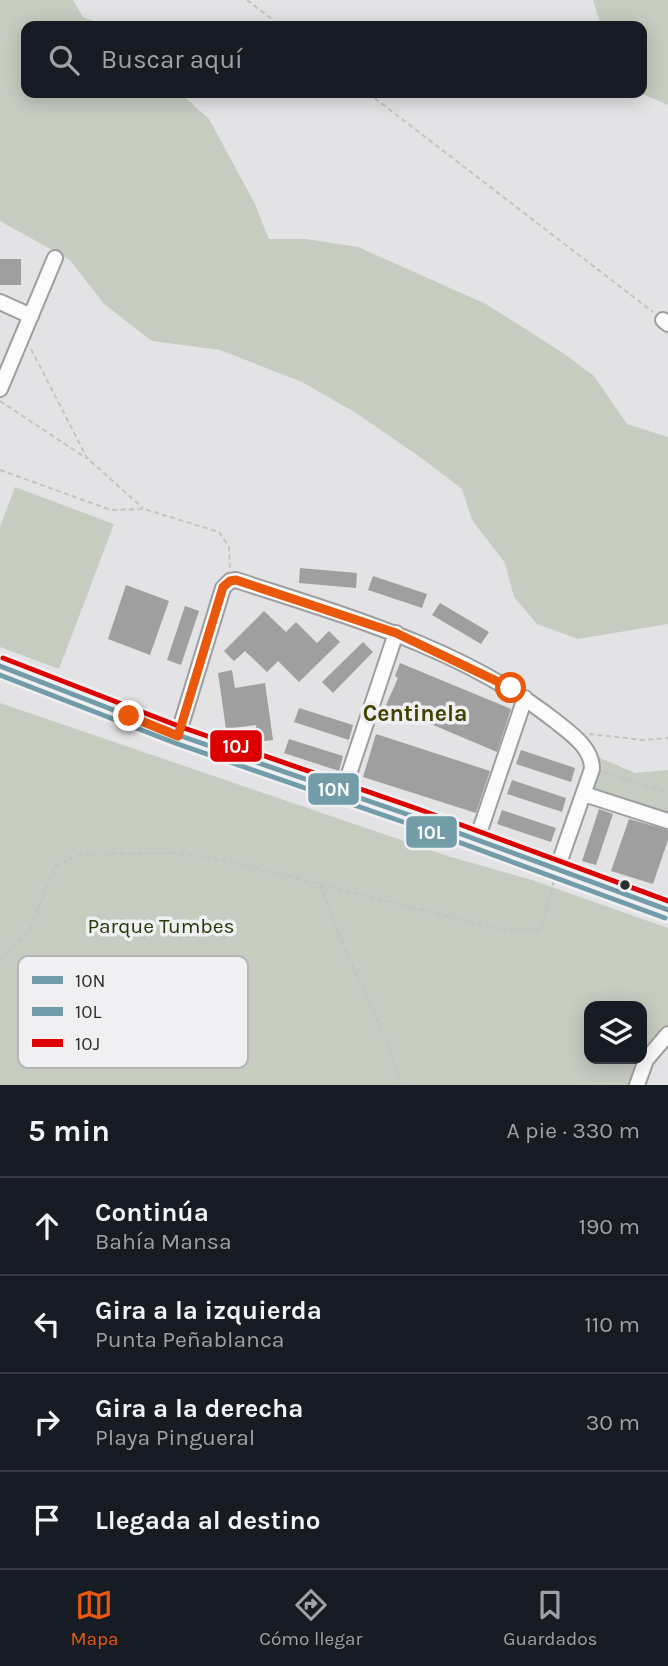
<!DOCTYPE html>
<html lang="es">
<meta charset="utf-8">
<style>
:root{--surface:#171b24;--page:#242831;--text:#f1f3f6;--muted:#9ea1a6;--line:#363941;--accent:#ea580c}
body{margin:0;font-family:Karla,sans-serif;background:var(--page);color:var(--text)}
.controls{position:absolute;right:21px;bottom:21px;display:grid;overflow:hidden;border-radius:14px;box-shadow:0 4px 18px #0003}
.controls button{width:63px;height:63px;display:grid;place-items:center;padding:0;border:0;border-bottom:2px solid var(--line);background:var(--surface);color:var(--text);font:35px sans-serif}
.stop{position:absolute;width:21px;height:21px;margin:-16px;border:5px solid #ea580c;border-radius:50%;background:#fff}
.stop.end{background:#ea580c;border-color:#fff;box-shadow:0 2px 7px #0008}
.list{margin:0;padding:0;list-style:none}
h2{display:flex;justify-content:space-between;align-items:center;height:91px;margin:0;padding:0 28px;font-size:30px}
h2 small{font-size:23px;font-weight:400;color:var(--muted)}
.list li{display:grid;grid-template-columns:46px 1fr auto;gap:21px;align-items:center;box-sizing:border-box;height:98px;padding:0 28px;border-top:2px solid var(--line)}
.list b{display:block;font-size:26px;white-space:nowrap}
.list p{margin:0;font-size:23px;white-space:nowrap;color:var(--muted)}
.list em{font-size:23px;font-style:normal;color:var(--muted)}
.icon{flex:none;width:38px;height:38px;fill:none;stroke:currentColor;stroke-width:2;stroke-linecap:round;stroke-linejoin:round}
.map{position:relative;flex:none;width:668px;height:1085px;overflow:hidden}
.search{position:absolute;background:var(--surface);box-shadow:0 4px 18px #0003;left:21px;right:21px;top:21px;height:77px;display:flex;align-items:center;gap:18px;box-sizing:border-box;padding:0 24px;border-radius:14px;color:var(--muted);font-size:26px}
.sheet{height:483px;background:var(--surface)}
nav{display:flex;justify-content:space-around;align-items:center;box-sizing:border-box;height:98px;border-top:2px solid var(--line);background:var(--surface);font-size:19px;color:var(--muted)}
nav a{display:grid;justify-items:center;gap:4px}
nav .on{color:var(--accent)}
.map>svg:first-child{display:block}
</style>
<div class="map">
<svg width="668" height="1085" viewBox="0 0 668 1085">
<rect width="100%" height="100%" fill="#e3e3e5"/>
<path fill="#c7ccc1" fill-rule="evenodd" d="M 0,0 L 73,0 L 83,17 L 106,26 L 26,26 L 26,93 L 180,93 L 209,119 L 254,202 L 269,239 L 306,239 L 358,247 L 486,304 L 563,353 L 594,376 L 627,424 L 668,437 L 668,624 L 578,639 L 537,624 L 514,597 L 505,563 L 472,520 L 462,489 L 420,457 L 356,413 L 302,382 L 220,350 L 152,341 L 104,304 L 70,260 L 0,221 Z
M 593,0 L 668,0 L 668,105 L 640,93 L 642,26 L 601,26 Z
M 15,487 L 114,524 L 59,669 L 0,647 L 0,527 Z
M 0,703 L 451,857 L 532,880 L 668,928 L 668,1041 L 635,1085 L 0,1085 ZM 589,1006 L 642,1006 L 642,1059 L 589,1059 Z
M 598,757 L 635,773 L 668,770 L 668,814 L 588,788 Z"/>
<path fill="#9f9fa0" d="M 0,259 L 21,259 L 21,285 L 0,285 Z
M 300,568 L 357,573 L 356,588 L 299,583 Z
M 373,576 L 427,594 L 422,608 L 368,590 Z
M 126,585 L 169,601 L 150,655 L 108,639 Z
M 440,603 L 489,632 L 481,644 L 432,615 Z
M 185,606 L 199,611 L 181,665 L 167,660 Z
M 264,611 L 286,632 L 296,622 L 317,643 L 329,631 L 340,642 L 299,682 L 278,661 L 267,672 L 245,651 L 234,661 L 224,651 Z
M 363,642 L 373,652 L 333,693 L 322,682 Z
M 400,663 L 511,709 L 497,752 L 386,705 L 398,678 L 395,676 Z
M 232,670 L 235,688 L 265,683 L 273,740 L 258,742 L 256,725 L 226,729 L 218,673 Z
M 299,708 L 353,725 L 349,740 L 294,722 Z
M 376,734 L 490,771 L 476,813 L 363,777 Z
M 289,739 L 343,756 L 339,771 L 284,753 Z
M 521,750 L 575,768 L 571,782 L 516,764 Z
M 512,780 L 566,798 L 562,812 L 507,794 Z
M 599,809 L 613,814 L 596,865 L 582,861 Z
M 502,810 L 556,828 L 551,842 L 497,824 Z
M 629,819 L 668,830 L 668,840 L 653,884 L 611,871 Z"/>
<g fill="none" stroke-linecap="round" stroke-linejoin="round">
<g stroke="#9e9ea0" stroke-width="18">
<path id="minor" d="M 0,302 L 31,316
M 663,320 L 668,324
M 0,389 L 55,258
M 0,666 L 178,735 L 415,817 L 668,910
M 178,735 L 223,588 L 230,581 L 236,580 C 346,616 462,648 554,720 C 570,733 592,747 592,769 L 557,869
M 343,792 L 396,633
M 584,794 L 668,821
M 477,839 L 525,698
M 637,1085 L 646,1060 L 668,1034"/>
</g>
<path stroke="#c3c3c4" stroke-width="2" stroke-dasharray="5 3.5" stroke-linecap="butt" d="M 247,0 L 281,26
M 368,93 L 653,312
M 31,349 L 87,458 L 143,508
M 0,401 L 86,458
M 0,470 L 111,510 L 144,509 L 219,532 L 229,547 L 230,570
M 589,734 L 643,740 L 668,738
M 603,772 L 668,793
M 320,885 L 343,945 L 382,1030 L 401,1085
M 0,960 L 30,929 L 55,866 L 81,854 L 175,853 L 219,859 L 503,930 L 541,930 L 554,880"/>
<use href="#minor" stroke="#fbfbfb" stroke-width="14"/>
<g stroke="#f0f0f3" stroke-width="10">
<path id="bus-1" d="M 0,666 L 178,735 L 415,817 L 668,910"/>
</g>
<g stroke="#f0f0f3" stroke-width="10">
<path id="bus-2" d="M 0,675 L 175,743 L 412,825 L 665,918"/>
</g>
<g stroke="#f0f0f3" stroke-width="10">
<path id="bus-3" d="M 3,658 L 181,727 L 418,809 L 668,901"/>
</g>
<use href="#bus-1" stroke="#719ca8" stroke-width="5"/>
<use href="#bus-2" stroke="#719ca8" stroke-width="5"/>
<use href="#bus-3" stroke="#d00" stroke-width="5"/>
</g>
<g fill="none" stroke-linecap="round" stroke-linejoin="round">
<path stroke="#ea580c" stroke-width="9" d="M 129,716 L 178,736 L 223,587 L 230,581 L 236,580 L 396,633 L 511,688"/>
</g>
<circle fill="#2d2d2e" stroke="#f0f0f3" stroke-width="2.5" cx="625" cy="885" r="6"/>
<g text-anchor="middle" stroke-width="7" stroke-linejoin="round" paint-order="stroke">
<g font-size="21" fill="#283908" stroke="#f0f0f3">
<text x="161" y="933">Parque Tumbes</text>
</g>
<g font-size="23" font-weight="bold" fill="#434100" stroke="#f0f0f3">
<text x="415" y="721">Centinela</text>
</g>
</g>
<rect x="18" y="956" width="230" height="112" rx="10" fill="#f0f0f3" stroke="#b6b6b8" stroke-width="2"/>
<rect x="32" y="976" width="31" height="8" fill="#719ca8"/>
<rect x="32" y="1007" width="31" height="9" fill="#719ca8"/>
<rect x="32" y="1039" width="31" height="8" fill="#d00"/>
<g font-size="19" fill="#2d2d2e">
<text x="75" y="987">10N</text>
<text x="75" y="1018">10L</text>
<text x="75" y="1050">10J</text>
</g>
<g stroke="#f0f0f3" stroke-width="2.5">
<rect x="209" y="729" width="54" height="34" rx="7" fill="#d00"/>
<rect x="307" y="772" width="53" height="34" rx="7" fill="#719ca8"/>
<rect x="405" y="815" width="53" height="34" rx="7" fill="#719ca8"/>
</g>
<g font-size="19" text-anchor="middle" font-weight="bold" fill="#fff">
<text x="236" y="753">10J</text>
<text x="334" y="796">10N</text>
<text x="431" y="839">10L</text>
</g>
</svg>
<div class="controls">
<button><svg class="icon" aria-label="layers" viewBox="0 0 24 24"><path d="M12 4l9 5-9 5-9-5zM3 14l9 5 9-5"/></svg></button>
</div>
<div class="stop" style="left:511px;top:688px"></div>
<div class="stop end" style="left:129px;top:716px"></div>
<div class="search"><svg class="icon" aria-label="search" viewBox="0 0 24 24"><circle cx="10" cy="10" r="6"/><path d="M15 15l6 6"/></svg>Buscar aquí</div>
</div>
<section class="sheet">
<h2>5 min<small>A pie · 330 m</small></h2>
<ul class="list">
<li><svg class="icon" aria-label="ahead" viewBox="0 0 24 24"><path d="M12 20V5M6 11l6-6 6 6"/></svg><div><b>Continúa</b><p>Bahía Mansa</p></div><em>190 m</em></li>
<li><svg class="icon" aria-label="left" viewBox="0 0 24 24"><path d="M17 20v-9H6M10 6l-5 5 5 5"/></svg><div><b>Gira a la izquierda</b><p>Punta Peñablanca</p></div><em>110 m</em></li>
<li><svg class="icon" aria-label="right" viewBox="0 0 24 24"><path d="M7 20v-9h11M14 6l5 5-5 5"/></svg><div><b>Gira a la derecha</b><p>Playa Pingueral</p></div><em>30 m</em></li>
<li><svg class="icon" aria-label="arrive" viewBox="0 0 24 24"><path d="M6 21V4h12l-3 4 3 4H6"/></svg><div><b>Llegada al destino</b></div></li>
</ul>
</section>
<nav>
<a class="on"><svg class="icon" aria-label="map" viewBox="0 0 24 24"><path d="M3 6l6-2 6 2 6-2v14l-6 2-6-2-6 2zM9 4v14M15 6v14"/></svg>Mapa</a>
<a><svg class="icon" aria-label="directions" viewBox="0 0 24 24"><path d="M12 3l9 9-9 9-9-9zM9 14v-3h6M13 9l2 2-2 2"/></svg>Cómo llegar</a>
<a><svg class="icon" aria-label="saved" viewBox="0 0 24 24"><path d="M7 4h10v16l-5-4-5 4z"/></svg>Guardados</a>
</nav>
